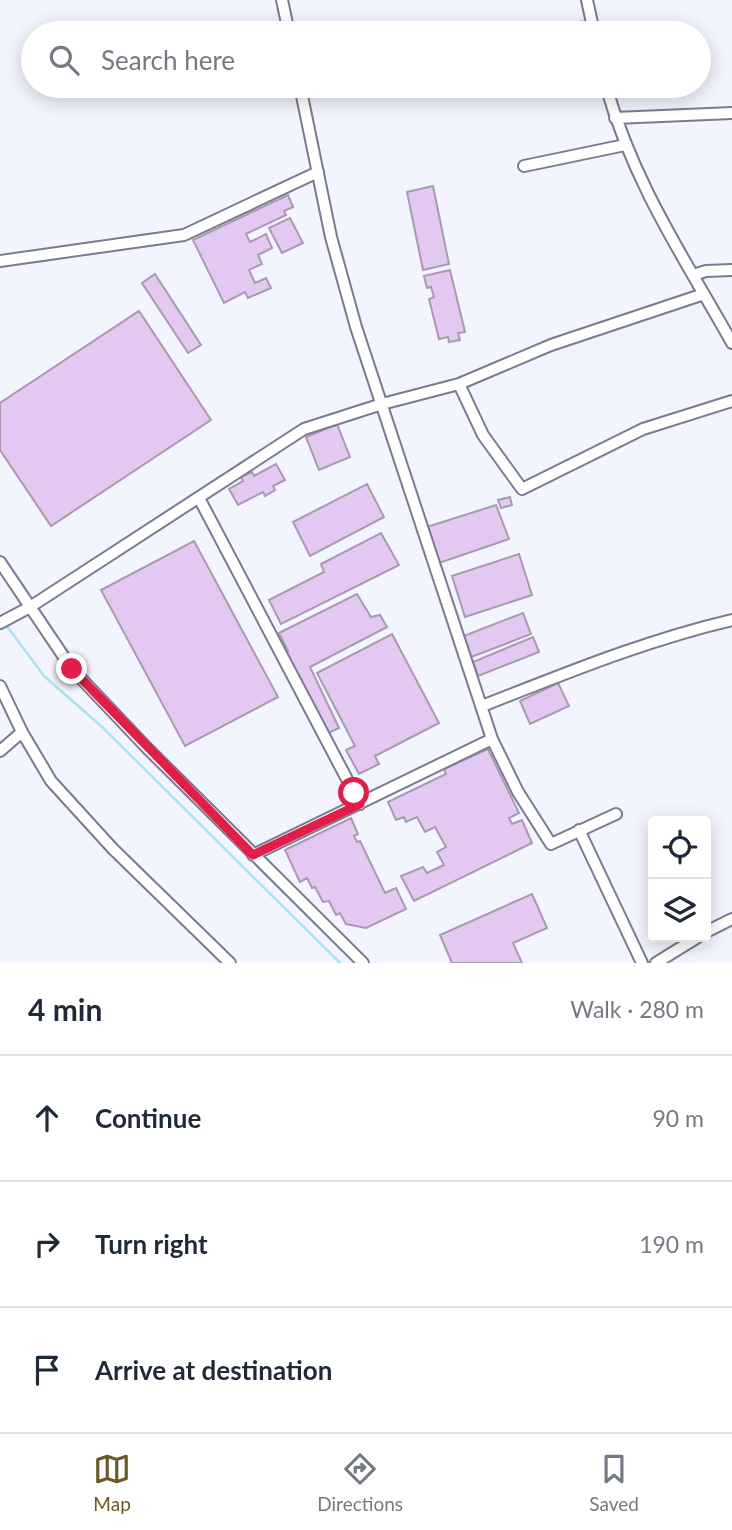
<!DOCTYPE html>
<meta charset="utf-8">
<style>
:root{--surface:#fff;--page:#f2f2f3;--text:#1f2937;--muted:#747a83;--line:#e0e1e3;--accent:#6a5826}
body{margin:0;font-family:Lato,sans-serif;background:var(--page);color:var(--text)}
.controls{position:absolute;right:21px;bottom:21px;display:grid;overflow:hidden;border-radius:7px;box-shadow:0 4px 18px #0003}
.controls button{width:63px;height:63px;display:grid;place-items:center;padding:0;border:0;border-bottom:2px solid var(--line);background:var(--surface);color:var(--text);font:35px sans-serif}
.stop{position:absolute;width:21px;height:21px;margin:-16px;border:5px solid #e11d48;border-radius:50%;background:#fff}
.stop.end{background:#e11d48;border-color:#fff;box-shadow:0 2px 7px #0008}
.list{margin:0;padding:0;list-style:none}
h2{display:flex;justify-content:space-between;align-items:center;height:91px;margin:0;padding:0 28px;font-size:30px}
h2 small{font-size:23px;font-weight:400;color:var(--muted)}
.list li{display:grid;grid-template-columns:46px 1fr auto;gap:21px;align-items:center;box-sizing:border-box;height:126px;padding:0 28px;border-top:2px solid var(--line)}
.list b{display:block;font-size:26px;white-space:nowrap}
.list em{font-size:23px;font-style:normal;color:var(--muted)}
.icon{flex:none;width:38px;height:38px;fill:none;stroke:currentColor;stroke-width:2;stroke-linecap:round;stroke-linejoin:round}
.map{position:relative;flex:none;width:732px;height:963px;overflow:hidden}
.search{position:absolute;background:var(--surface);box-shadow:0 4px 18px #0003;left:21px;right:21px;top:21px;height:77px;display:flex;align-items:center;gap:18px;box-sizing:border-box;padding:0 24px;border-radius:38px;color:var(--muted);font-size:26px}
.sheet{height:469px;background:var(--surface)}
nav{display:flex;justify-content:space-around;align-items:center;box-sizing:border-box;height:98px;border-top:2px solid var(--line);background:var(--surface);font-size:19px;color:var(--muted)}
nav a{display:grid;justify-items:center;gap:4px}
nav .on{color:var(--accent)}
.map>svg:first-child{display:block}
</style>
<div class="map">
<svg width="732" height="963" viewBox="0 0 732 963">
<rect width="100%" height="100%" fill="#f2f4fe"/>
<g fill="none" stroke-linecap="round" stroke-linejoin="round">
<path stroke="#a8e3ef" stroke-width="2.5" d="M 6,625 L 44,676 L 101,726 L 340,963"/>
</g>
<path fill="#e3c8f1" stroke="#a89aaf" stroke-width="2" d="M 433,186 L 449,264 L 423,270 L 407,192 Z
M 288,195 L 293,207 L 284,211 L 286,215 L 246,234 L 250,242 L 266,234 L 272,248 L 258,255 L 262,264 L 249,270 L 255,283 L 266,278 L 271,288 L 248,298 L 245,292 L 224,303 L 193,240 Z
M 290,218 L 303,243 L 282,253 L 269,228 Z
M 450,270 L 465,332 L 458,333 L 460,340 L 449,342 L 448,337 L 439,339 L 429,299 L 434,297 L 431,287 L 427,288 L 424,276 Z
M 155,274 L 201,345 L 188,353 L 142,283 Z
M 139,311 L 211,420 L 51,526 L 0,450 L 0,403 Z
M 337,424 L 350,457 L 319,470 L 306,437 Z
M 276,464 L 285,480 L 273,486 L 275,490 L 265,496 L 263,492 L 238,505 L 229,489 L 243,481 L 241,477 L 252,472 L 254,476 Z
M 367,484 L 384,517 L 310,556 L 293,522 Z
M 510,497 L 512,505 L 501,508 L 498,500 Z
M 496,505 L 509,539 L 439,563 L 427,527 Z
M 381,533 L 399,565 L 281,624 L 269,600 L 324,572 L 321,564 Z
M 194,541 L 278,697 L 185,746 L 101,590 Z
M 519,554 L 532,595 L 465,617 L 452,576 Z
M 357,594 L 371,617 L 380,615 L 387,627 L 310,667 L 339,728 L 328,733 L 285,653 L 288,651 L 279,633 Z
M 523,613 L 531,634 L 469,658 L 461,637 Z
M 392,634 L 439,723 L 375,756 L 379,764 L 359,774 L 346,750 L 355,746 L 317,673 Z
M 533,637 L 539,652 L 478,676 L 473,662 Z
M 558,683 L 569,706 L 530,724 L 520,701 Z
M 488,749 L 519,813 L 509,818 L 512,824 L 522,820 L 532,843 L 414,901 L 401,876 L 423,867 L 427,873 L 444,865 L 437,852 L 446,847 L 435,827 L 425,832 L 417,817 L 406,822 L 404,817 L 396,820 L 388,802 L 446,774 L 444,769 Z
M 351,818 L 358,834 L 354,836 L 357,842 L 360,841 L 385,893 L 396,888 L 406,909 L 366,928 L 346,924 L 340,913 L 336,915 L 329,901 L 323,902 L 315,887 L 312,888 L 307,878 L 300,882 L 285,850 Z
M 532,894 L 547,928 L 513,943 L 522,963 L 452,963 L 440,935 Z"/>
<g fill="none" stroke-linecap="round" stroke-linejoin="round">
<g stroke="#797b91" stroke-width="14">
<path id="minor" d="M 282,0 L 289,33
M 587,0 L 594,32
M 507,33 L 593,27
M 300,86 L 331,237 L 356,327 L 492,739 L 518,792 L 551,844 L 616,814
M 606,86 C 634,184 683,256 732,343
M 615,118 L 732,113
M 524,166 L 625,145
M 0,261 L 184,235 L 318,172
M 693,275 L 706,271 L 732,270
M 459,384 L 483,435 L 522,489 L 643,429 L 732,401
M 199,498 L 360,804
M 0,562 L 72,669 L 148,749 L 363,963
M 0,623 L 30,607 L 304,429 L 382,404 L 459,384 L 551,345 L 704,294
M 0,686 L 22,732 L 51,781 L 113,849 L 230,963
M 482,706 C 564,674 646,640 732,620
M 0,751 L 22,732
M 579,830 L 642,963
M 253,855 L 492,739
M 706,932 L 732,919
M 656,963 L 698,937"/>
</g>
<use href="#minor" stroke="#fff" stroke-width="10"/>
</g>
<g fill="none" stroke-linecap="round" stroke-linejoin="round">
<path stroke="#e11d48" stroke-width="9" d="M 72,669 L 253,855 L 360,804 L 354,793"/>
</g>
</svg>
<div class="controls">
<button><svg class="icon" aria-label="locate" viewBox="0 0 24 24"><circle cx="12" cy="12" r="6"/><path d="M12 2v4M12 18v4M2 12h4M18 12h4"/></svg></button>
<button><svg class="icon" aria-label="layers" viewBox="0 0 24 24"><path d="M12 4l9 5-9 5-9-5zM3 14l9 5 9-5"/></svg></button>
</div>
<div class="stop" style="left:354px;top:793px"></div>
<div class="stop end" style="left:72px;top:669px"></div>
<div class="search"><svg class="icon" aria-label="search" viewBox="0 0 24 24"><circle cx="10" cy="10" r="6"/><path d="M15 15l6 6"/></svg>Search here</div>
</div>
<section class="sheet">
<h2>4 min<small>Walk · 280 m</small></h2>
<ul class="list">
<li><svg class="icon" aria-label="ahead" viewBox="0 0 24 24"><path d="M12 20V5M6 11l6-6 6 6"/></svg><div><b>Continue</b></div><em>90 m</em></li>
<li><svg class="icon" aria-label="right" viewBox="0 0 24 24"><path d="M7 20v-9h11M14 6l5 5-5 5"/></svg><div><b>Turn right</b></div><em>190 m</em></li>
<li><svg class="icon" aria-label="arrive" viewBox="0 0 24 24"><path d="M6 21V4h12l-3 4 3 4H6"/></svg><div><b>Arrive at destination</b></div></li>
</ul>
</section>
<nav>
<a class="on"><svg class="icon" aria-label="map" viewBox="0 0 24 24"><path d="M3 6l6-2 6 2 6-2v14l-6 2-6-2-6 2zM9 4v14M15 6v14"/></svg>Map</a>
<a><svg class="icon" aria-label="directions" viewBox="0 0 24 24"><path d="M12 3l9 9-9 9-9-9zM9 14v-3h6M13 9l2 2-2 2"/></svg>Directions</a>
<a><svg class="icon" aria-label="saved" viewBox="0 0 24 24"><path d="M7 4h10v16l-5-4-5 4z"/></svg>Saved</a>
</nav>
